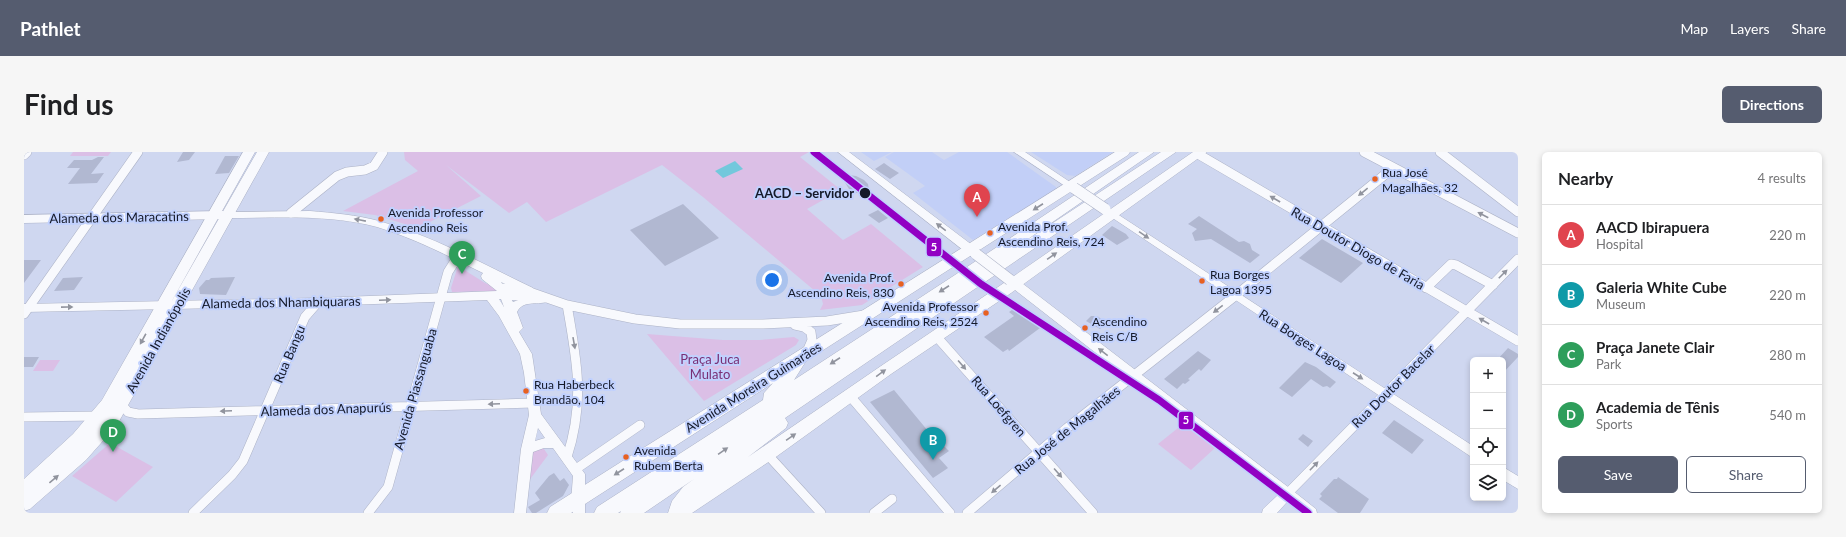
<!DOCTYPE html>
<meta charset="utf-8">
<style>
:root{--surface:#fff;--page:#f6f6f6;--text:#202124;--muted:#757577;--line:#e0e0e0;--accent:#555c6f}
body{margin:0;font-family:Lato,sans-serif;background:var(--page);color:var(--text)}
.controls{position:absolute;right:12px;bottom:12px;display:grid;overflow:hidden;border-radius:6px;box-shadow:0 2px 6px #0003}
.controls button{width:36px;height:36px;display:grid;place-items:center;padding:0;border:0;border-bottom:1px solid var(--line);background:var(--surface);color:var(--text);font:20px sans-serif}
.you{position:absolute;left:748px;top:128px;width:14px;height:14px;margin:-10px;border:3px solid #fff;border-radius:50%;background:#1a73e8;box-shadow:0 0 0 6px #1a73e833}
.badge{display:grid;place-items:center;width:26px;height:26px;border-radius:50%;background:var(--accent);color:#fff;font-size:13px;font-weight:700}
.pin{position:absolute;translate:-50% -33px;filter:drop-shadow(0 1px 2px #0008)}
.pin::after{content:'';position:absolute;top:21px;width:14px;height:12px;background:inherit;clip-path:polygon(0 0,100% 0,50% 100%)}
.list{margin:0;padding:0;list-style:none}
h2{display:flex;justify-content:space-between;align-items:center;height:52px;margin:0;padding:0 16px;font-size:17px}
h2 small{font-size:13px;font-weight:400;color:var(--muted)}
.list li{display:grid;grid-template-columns:26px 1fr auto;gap:12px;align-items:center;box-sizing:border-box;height:60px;padding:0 16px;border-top:1px solid var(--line)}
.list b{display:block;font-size:15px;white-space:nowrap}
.list p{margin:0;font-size:13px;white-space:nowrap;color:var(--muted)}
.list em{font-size:13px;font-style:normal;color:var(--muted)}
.actions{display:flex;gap:8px;padding:12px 16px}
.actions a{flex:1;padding:9px 0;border:1px solid var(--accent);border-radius:6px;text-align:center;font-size:14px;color:var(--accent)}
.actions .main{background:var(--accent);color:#fff}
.icon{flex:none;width:22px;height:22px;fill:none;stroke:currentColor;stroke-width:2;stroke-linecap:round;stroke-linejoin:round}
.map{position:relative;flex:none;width:1494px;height:361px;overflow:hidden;border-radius:6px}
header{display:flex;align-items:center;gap:24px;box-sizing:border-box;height:56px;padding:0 20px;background:var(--accent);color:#fff}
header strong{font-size:19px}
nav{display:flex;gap:22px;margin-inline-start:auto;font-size:14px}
.intro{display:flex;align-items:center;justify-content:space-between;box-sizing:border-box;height:96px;padding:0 24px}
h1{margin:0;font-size:28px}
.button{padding:10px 18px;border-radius:6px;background:var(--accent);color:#fff;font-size:14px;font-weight:700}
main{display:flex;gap:24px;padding:0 24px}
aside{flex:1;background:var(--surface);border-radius:6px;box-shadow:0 2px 6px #0003}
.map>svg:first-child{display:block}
</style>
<header>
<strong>Pathlet</strong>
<nav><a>Map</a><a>Layers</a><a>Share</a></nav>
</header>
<div class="intro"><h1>Find us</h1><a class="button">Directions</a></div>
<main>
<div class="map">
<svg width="1494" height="361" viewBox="0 0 1494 361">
<rect width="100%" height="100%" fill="#cfd7f0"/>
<path fill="#c2cff7" d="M 837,0 L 868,0 L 850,9 Z
M 870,0 L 908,0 L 920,8 L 935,0 L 983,0 L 1032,35 L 1033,38 L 949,88 L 889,41 L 901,34 L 861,5 Z
M 1007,0 L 1089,0 L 1051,24 L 1043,23 Z"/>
<path fill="#dbbfe6" d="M 49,0 L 87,0 L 84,4 L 46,4 Z
M 380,0 L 785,0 L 776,5 L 817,38 L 783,57 L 819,88 L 847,72 L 899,115 L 838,153 L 796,158 L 799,152 L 797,144 L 679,45 L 638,13 L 522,70 L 503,50 L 485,61 L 422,13 L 457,44 L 394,76 L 351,63 L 319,59 L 394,19 L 381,8 Z
M 434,114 L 461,131 L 473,136 L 474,139 L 428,140 L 427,136 Z
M 623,182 L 699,188 L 736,188 L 770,185 L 775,188 L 772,193 L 680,249 Z
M 16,208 L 36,208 L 29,219 L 9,219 Z
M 1159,272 L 1191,296 L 1167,318 L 1134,292 Z
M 86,291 L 129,315 L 92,350 L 48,324 Z
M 516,295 L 520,297 L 524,303 L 504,330 L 506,301 Z"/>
<path fill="#73c8dc" d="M 711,9 L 719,17 L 699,26 L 691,19 Z"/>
<path fill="#b1b8d1" d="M 159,0 L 171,0 L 165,8 L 153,10 Z
M 201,4 L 215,4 L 205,21 L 191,22 Z
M 74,5 L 80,5 L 67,22 L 80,21 L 73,31 L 44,32 L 56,16 L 43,16 L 50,8 L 68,8 Z
M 860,11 L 867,16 L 875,21 L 866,27 L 851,17 Z
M 825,23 L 832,24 L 840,28 L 844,32 L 845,38 L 840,41 L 833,41 L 825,37 L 820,29 Z
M 659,52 L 695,86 L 641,114 L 606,78 Z
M 854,58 L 864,66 L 855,71 L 844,63 Z
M 1175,64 L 1215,90 L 1220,89 L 1226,92 L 1228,98 L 1236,103 L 1226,111 L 1187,87 L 1171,89 L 1168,81 L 1173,77 L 1164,72 Z
M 1088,74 L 1102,82 L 1105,86 L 1093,93 L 1078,83 Z
M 1298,87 L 1339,111 L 1317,131 L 1275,106 Z
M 0,108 L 17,108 L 0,131 Z
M 59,125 L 50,138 L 30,139 L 39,126 Z
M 211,125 L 202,143 L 176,142 L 175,136 L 182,128 L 185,128 L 187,126 Z
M 995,153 L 1019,171 L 1014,175 L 1016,176 L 985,199 L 984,197 L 979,200 L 960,185 L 990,164 L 985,160 Z
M 1067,164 L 1073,164 L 1079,168 L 1081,171 L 1076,177 L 1062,169 Z
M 1484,196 L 1494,202 L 1494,205 L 1479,221 L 1479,208 L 1473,208 Z
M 1174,199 L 1187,208 L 1177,219 L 1175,217 L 1164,227 L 1166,228 L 1161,232 L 1159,231 L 1153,237 L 1140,227 Z
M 0,205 L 15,205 L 9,215 L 0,215 Z
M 1281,210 L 1292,215 L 1312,230 L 1306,236 L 1303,234 L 1299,235 L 1287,227 L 1268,245 L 1255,236 Z
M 870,238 L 914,291 L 916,290 L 925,299 L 915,306 L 924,316 L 909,326 L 846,250 Z
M 1370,268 L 1400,288 L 1388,302 L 1358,281 Z
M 1279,282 L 1289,289 L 1284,295 L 1274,287 Z
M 530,321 L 536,329 L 540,326 L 545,333 L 539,344 L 512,361 L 508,361 L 504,355 L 516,348 L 511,341 L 525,324 Z
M 1314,325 L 1345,347 L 1336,361 L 1314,361 L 1295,347 L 1298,344 L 1296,342 L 1310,327 L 1313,327 Z"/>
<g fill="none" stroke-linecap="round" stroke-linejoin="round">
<g stroke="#acb2c6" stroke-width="10">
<path id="minor" d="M 1340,0 L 1494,81
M 1416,0 L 1494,60
M 1174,2 L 1494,189
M 0,3 L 3,0
M 267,61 L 313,24 L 323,20 L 341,18 L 350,14 L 359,0
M 477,136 L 500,138 L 543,153 L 611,167 L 656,172 L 739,172 L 803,169 L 840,163
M 1402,136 L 1427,112 L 1432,113 L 1469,133
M 481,143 L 511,145
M 543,153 C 553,208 561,251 543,305
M 0,162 L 114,0
M 771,173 L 780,175 L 787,180 L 788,188 L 782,202
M 912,184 L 1069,361
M 826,244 L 926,361
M 98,253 L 104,260 L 114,262 L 509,251
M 0,265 L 75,264
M 743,302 L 797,361
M 552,317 L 616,273
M 1263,342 L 1494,107
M 169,361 L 208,323 L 219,309 L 281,165 L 294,150
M 344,361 L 364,335 L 424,120 L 431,109
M 850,361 L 868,347
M 943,361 L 1043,276 L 1211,144 L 1369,16"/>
</g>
<g stroke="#acb2c6" stroke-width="1">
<path id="tertiary" d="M 814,0 L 825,0 L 956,99 L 957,102 L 956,105 L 948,105 Z
M 990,0 L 1001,0 L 1055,36 L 1053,38 L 1047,38 Z
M 1081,54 L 1449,294 L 1449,306 L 1078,59 L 1076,57 Z
M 286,59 C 309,61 333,63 355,69 C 409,84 459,112 509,136 L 510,139 L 509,142 L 505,143 L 477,130 L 489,150 L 505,144 L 523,144 L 524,147 L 523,150 C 512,153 499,148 493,160 L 499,176 L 495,180 L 508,202 L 517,262 L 561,322 L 561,361 L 549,361 L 547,350 L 549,324 L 529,296 L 520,296 L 509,300 L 502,361 L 490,361 L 497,297 L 505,263 L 500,221 L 496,202 L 475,164 L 463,148 L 294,154 L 0,160 L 0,152 L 294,146 L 473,139 L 458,127 L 457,124 L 459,121 C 424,104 390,86 353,75 C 305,62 253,66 204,66 L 199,63 L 204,60 ZM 475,147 L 477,147 L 480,155 ZM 514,276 L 521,286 L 511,289 Z
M 986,124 L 990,125 L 1268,338 L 1292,357 L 1293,361 L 1277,361 L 1263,350 L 1253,361 L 1238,361 L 1239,357 L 1254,343 L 982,131 L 981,128 Z
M 1479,315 L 1494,324 L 1494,337 L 1479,328 Z"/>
</g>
<g stroke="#acb2c6" stroke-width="1">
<path id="secondary" d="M 199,59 L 204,63 L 199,67 L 0,71 L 0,63 Z"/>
</g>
<g stroke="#acb2c6" stroke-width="1">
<path id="primary" d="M 219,0 L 231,0 L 145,154 L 233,0 L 245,0 L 93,273 L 62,308 L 6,357 L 0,359 L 0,327 L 49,282 L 78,248 Z"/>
</g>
<g stroke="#acb2c6" stroke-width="1">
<path id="trunk" d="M 1091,0 L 1106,0 L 1104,3 L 782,209 L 770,228 L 931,123 L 1115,0 L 1130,0 L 991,96 L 1137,0 L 1152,0 L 761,266 L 764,271 L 762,276 L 724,305 L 857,214 L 977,133 L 1169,0 L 1183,0 L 987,141 L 867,222 L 749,307 L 668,361 L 644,361 L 648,349 L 659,335 L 670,327 L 620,361 L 596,361 L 597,359 L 594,361 L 570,361 L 573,355 L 739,248 L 740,241 L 749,231 L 547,361 L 523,361 L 526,355 L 597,310 Z"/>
</g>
<use href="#minor" stroke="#f8f9fd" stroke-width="9"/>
<use href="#tertiary" fill="#f8f9fd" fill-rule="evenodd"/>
<use href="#secondary" fill="#f8f9fd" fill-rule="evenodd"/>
<use href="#primary" fill="#f8f9fd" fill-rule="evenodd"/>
<use href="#trunk" fill="#f8f9fd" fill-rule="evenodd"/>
<g stroke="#acb2c6" stroke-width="12" stroke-linecap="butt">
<path id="tertiary-bridge" d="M 1050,36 L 1081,57
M 952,102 L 986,128"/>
</g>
<use href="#tertiary-bridge" stroke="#f8f9fd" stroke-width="11"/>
<g stroke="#c1d1fe" stroke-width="10">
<path id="metro-1" d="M 790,0 L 957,132 L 1135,248 L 1284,361"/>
</g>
<use href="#metro-1" stroke="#9200c3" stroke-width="7"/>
</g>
<defs><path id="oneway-solid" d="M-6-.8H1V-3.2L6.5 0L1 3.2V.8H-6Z"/></defs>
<g fill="#91949e">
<use href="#oneway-solid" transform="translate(1339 40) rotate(141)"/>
<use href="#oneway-solid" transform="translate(1251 47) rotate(-150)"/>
<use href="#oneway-solid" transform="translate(1014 55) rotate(147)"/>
<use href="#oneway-solid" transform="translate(1459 63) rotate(-152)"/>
<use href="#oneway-solid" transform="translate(336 68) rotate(-169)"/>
<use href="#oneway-solid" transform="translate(917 75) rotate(-143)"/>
<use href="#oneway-solid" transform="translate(1120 83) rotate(34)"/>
<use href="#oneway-solid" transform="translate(1028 104) rotate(-35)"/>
<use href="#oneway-solid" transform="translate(1479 122) rotate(-45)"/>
<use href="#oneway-solid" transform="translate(920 137) rotate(147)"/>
<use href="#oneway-solid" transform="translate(361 148) rotate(-2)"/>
<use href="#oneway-solid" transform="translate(43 155) rotate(-1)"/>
<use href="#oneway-solid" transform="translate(1194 157) rotate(142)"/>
<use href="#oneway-solid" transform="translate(1460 169) rotate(-150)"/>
<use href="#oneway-solid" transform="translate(119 187) rotate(119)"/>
<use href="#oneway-solid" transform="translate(550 191) rotate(80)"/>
<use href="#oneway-solid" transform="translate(1079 200) rotate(-142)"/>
<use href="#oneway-solid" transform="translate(811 209) rotate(147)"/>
<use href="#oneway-solid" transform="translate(938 213) rotate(49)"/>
<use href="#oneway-solid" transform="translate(857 221) rotate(-36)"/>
<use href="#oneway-solid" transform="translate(1334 224) rotate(33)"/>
<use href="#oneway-solid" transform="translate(470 252) rotate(178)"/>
<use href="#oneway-solid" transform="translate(202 259) rotate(178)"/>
<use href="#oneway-solid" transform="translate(767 285) rotate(-35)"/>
<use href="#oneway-solid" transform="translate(699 299) rotate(-35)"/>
<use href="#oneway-solid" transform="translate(1290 314) rotate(-46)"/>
<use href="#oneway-solid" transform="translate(595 320) rotate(147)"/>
<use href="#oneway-solid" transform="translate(1034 321) rotate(49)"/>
<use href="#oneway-solid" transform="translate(30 327) rotate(-40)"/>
<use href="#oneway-solid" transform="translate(972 337) rotate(140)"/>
</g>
<g fill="#e76122" stroke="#c1d1fe" stroke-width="1.5">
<circle cx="1351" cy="27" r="3.5"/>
<circle cx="357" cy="67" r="3.5"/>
<circle cx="966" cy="81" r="3.5"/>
<circle cx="1178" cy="129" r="3.5"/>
<circle cx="877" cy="132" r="3.5"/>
<circle cx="962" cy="161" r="3.5"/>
<circle cx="1061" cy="176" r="3.5"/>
<circle cx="502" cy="239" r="3.5"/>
<circle cx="602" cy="305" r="3.5"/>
</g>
<circle fill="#141929" stroke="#c1d1fe" stroke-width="1.5" cx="841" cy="41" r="6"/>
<g text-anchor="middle" stroke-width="4" stroke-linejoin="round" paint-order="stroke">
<g font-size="12" fill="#141929" stroke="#c1d1fe" text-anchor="start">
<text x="1358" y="25">Rua José<tspan x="1358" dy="15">Magalhães, 32</tspan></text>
<text x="364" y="65">Avenida Professor<tspan x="364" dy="15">Ascendino Reis</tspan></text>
<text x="974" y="79">Avenida Prof.<tspan x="974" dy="15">Ascendino Reis, 724</tspan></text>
<text x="1186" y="127">Rua Borges<tspan x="1186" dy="15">Lagoa 1395</tspan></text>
<text x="870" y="130" text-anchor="end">Avenida Prof.<tspan x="870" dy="15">Ascendino Reis, 830</tspan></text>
<text x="954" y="159" text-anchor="end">Avenida Professor<tspan x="954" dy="15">Ascendino Reis, 2524</tspan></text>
<text x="1068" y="174">Ascendino<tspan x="1068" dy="15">Reis C/B</tspan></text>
<text x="510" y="237">Rua Haberbeck<tspan x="510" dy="15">Brandão, 104</tspan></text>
<text x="610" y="303">Avenida<tspan x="610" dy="15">Rubem Berta</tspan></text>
</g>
<g font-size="13" font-weight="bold" fill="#141929" stroke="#c1d1fe" text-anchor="end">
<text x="830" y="46">AACD – Servidor</text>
</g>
<g font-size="13" fill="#141929" stroke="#c1d1fe">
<text transform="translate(95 65) rotate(-1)" y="5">Alameda dos Maracatins</text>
<text transform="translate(1334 96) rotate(30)" y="5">Rua Doutor Diogo de Faria</text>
<text transform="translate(257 150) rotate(-1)" y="5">Alameda dos Nhambiquaras</text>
<text transform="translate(134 188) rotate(-61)" y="5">Avenida Indianópolis</text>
<text transform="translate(1279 188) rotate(33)" y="5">Rua Borges Lagoa</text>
<text transform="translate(265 202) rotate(-67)" y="5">Rua Bangu</text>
<text transform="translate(1369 234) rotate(-45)" y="5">Rua Doutor Bacelar</text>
<text transform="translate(729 235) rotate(-32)" y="5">Avenida Moreira Guimarães</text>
<text transform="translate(391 237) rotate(-74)" y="5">Avenida Piassanguaba</text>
<text transform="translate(975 254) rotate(49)" y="5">Rua Loefgren</text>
<text transform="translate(302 257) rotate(-2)" y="5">Alameda dos Anapurús</text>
<text transform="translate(1043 278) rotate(-39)" y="5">Rua José de Magalhães</text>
</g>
<g font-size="13" fill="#792f75" stroke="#c1d1fe">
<text x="686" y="212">Praça Juca<tspan x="686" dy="15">Mulato</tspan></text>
</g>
</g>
<g stroke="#c1d1fe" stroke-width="1.5">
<rect x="902" y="85" width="16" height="20" rx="4" fill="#9200c3"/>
<rect x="1154" y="259" width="16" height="19" rx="4" fill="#9200c3"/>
</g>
<g font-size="11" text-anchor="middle" font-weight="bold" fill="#fff">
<text x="910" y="99">5</text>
<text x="1162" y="272">5</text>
</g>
</svg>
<div class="controls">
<button>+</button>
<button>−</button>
<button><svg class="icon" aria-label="locate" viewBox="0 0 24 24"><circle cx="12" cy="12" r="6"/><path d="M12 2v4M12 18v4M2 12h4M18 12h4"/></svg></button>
<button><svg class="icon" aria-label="layers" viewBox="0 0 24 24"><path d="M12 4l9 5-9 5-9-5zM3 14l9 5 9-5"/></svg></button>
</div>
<div class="you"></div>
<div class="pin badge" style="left:953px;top:65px;background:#e0444e">A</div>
<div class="pin badge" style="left:909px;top:308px;background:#0f9aa8">B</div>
<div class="pin badge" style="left:438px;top:122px;background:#2e9e5b">C</div>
<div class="pin badge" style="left:89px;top:300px;background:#2e9e5b">D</div>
</div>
<aside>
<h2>Nearby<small>4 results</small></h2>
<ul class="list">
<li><span class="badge" style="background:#e0444e">A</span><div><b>AACD Ibirapuera</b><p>Hospital</p></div><em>220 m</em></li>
<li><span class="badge" style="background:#0f9aa8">B</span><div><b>Galeria White Cube</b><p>Museum</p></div><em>220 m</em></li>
<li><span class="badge" style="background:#2e9e5b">C</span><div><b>Praça Janete Clair</b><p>Park</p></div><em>280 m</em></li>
<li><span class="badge" style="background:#2e9e5b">D</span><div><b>Academia de Tênis</b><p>Sports</p></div><em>540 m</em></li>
</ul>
<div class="actions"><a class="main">Save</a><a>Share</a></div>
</aside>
</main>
